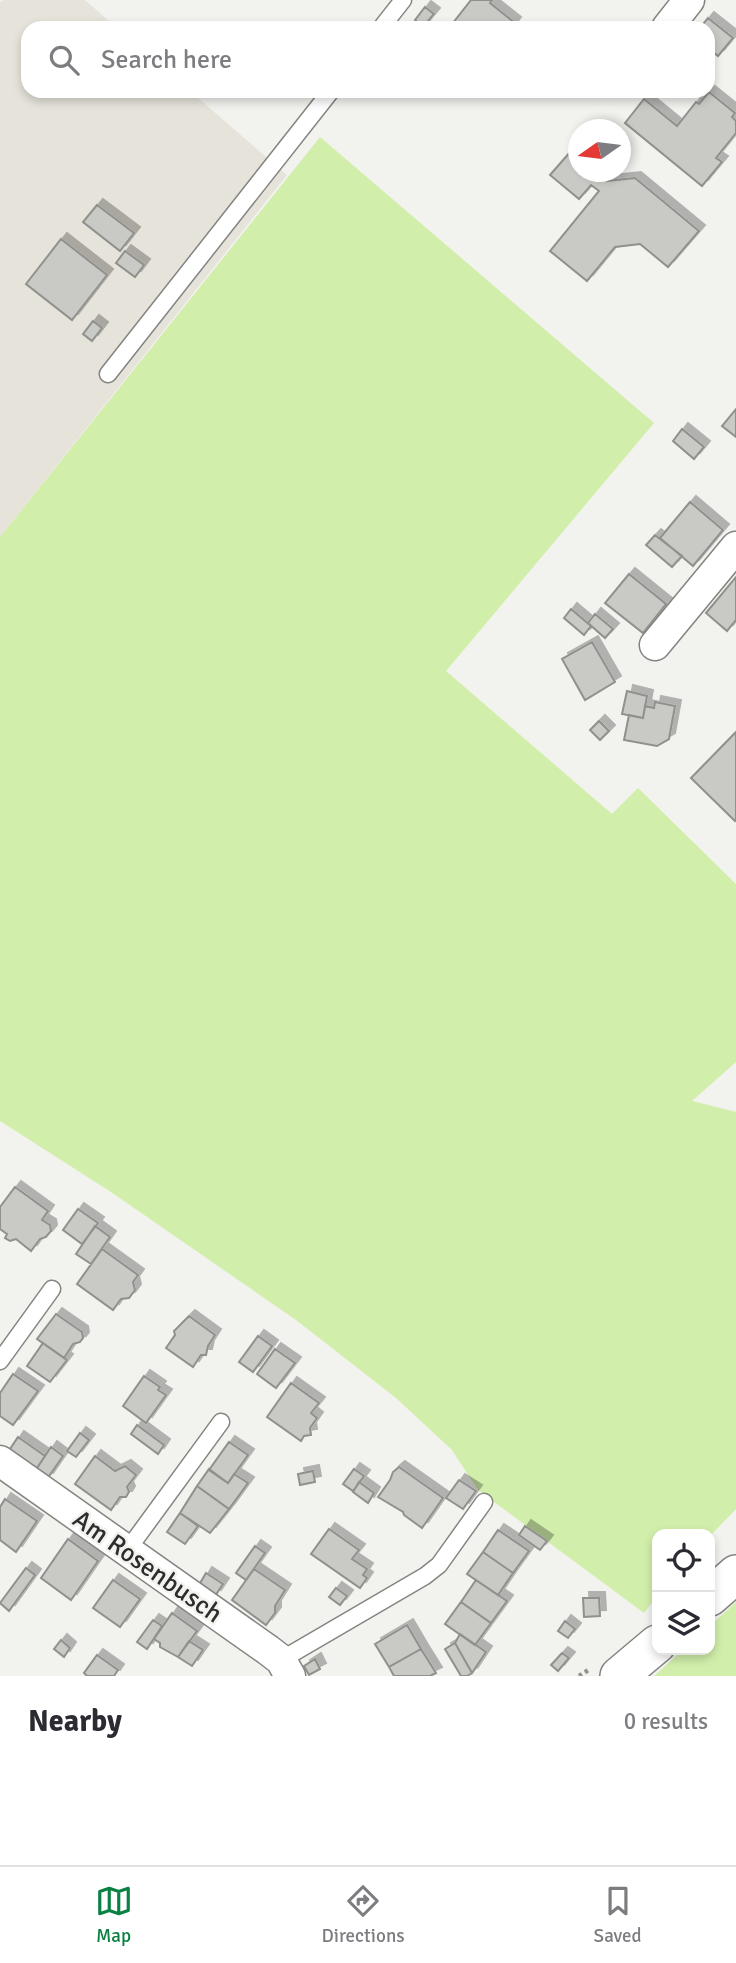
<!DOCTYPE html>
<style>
:root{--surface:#fff;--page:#f7f7f7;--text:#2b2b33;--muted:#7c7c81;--line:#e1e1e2;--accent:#0b8043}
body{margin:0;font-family:Signika,sans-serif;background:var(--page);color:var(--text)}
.controls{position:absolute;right:21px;bottom:21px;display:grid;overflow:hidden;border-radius:14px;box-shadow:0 4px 10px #0003}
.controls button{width:63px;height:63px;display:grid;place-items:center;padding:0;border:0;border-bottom:2px solid var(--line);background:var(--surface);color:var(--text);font:35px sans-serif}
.compass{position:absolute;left:568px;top:119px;width:63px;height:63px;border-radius:50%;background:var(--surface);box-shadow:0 4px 10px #0003;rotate:256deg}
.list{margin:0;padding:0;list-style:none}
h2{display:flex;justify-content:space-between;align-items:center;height:91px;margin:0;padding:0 28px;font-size:30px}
h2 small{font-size:23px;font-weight:400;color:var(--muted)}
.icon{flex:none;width:38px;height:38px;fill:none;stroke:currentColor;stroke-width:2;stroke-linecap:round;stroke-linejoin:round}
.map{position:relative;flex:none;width:736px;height:1676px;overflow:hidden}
.search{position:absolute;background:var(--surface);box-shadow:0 4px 10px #0003;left:21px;right:21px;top:21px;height:77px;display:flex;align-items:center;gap:18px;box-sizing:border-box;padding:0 24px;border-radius:21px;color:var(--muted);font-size:26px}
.sheet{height:189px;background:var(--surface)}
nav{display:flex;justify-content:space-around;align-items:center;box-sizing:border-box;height:98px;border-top:2px solid var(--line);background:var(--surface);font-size:19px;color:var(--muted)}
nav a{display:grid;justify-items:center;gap:4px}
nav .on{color:var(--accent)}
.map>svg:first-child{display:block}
</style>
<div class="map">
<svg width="736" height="1676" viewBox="0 0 736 1676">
<defs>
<filter id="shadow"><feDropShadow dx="6" dy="-6" stdDeviation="0" flood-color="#0004"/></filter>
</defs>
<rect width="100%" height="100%" fill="#f2f2ee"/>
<path fill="#e6e4da" d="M 4,0 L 85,0 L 117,28 L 28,28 L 28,91 L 190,91 L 287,175 L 0,537 L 0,2 Z"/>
<path fill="#d1efaa" d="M 320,137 L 654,423 L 446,671 L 612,814 L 638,788 L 736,884 L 736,1062 L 692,1101 L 736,1112 L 736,1509 L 710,1536 L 710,1534 L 657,1534 L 657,1596 L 644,1613 L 478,1490 L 452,1450 L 396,1398 L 296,1320 L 111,1192 L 0,1121 L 0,537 Z
M 736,1602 L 736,1676 L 654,1676 L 683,1650 L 710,1650 L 710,1626 Z"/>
<path fill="#c9c9c5" stroke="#90908d" stroke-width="2" filter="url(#shadow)" d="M 471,0 L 492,0 L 490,3 L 515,23 L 511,28 L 449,28 Z
M 425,7 L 434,14 L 423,27 L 415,20 Z
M 708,18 L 733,38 L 718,56 L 708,48 L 708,28 L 700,28 Z
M 709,92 L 735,113 L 732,117 L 736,121 L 736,133 L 716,158 L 722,162 L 702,186 L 625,123 L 644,99 L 677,126 L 696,102 L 699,104 Z
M 571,151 L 578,157 L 578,172 L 596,172 L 607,181 L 635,178 L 699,231 L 668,267 L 640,244 L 615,247 L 587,281 L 550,251 L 599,191 L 591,185 L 579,199 L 550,175 Z
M 97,205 L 134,233 L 120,251 L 83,222 Z
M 61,239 L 107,275 L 72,320 L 26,284 Z
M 125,251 L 144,265 L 135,277 L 116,263 Z
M 93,321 L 102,328 L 92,341 L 83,334 Z
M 736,409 L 736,437 L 722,426 Z
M 682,429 L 704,447 L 694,459 L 673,441 Z
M 690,502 L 723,530 L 693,566 L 660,538 Z
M 655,535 L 682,556 L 672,567 L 646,545 Z
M 629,574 L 666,604 L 643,633 L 605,603 Z
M 736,577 L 736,620 L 727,631 L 706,613 Z
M 571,609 L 591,626 L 584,635 L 564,618 Z
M 595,614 L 613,629 L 605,638 L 588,623 Z
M 592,642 L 615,682 L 585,700 L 562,659 Z
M 627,691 L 647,696 L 643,718 L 622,714 Z
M 655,702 L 675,706 L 669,739 L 657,746 L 624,740 L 629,715 L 643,718 L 645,706 L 654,708 Z
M 599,721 L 609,731 L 600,740 L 590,730 Z
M 736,732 L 736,820 L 735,821 L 691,778 Z
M 15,1187 L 48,1211 L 42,1220 L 50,1225 L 51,1231 L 46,1237 L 40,1239 L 31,1251 L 16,1239 L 10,1241 L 5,1238 L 7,1234 L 0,1229 L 0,1207 Z
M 78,1209 L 98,1223 L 82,1244 L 63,1230 Z
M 95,1226 L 110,1237 L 91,1264 L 76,1254 Z
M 102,1249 L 138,1275 L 133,1282 L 135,1290 L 129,1298 L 121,1299 L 113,1310 L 77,1284 Z
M 56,1314 L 82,1332 L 83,1338 L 80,1342 L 73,1344 L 64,1358 L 37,1339 Z
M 189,1316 L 215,1335 L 208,1346 L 206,1355 L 201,1355 L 193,1367 L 166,1348 L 175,1335 L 174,1331 Z
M 258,1336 L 272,1346 L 253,1372 L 239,1362 Z
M 43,1343 L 67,1360 L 50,1382 L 27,1366 Z
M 275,1349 L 295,1363 L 276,1388 L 257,1374 Z
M 13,1374 L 38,1391 L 13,1425 L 0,1416 L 0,1393 Z
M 144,1376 L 160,1387 L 158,1390 L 166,1395 L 146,1423 L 123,1406 Z
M 291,1383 L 319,1403 L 311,1413 L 317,1418 L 310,1428 L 311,1435 L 304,1436 L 301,1441 L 267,1417 Z
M 137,1425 L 164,1445 L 158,1454 L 131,1434 Z
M 80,1433 L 89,1440 L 76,1457 L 67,1451 Z
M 18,1437 L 45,1456 L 35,1471 L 8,1452 Z
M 229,1442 L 248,1455 L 228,1483 L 209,1470 Z
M 51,1447 L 63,1456 L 47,1479 L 35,1471 Z
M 95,1456 L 115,1471 L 125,1466 L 136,1475 L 127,1487 L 129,1492 L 126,1497 L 120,1497 L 111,1510 L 75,1484 Z
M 399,1467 L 443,1498 L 422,1528 L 404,1515 L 403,1512 L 378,1497 L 390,1480 L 393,1472 Z
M 209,1469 L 228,1483 L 234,1474 L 248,1483 L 229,1509 L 197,1486 Z
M 354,1469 L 364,1476 L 353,1491 L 343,1484 Z
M 313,1471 L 315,1482 L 300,1485 L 298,1474 Z
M 459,1480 L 476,1491 L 463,1509 L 446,1498 Z
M 359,1482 L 374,1493 L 368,1503 L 353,1492 Z
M 197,1486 L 229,1509 L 210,1533 L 180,1513 Z
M 5,1499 L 37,1521 L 16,1552 L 0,1540 L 0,1507 Z
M 180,1513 L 198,1526 L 185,1544 L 167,1532 Z
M 525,1526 L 547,1541 L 540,1550 L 519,1535 Z
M 329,1529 L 359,1550 L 352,1559 L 367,1569 L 363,1575 L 367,1578 L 360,1588 L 311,1554 Z
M 498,1530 L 529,1551 L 513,1573 L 483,1552 Z
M 68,1539 L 98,1561 L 71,1600 L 41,1578 Z
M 255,1546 L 265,1553 L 246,1580 L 236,1573 Z
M 483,1552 L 513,1573 L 498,1595 L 467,1574 Z
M 26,1568 L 35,1575 L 9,1611 L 0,1603 Z
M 254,1569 L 285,1590 L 275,1606 L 275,1613 L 266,1625 L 232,1600 Z
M 206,1573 L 223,1584 L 215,1596 L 199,1585 Z
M 113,1580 L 140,1599 L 120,1627 L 93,1608 Z
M 476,1580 L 507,1601 L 491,1623 L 461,1602 Z
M 336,1588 L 347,1596 L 340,1605 L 329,1597 Z
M 583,1598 L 599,1598 L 600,1616 L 584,1617 Z
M 461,1602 L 491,1623 L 475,1645 L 445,1624 Z
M 172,1613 L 197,1631 L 178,1657 L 160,1647 L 160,1643 L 154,1639 Z
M 153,1620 L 162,1626 L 147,1649 L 137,1642 Z
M 565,1621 L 575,1629 L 568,1638 L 558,1631 Z
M 407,1625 L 421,1649 L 389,1667 L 375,1644 Z
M 460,1634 L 486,1652 L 472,1673 L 455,1643 Z
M 61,1640 L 70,1648 L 64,1657 L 54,1649 Z
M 189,1641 L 203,1650 L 192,1666 L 178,1657 Z
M 455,1643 L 472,1673 L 467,1676 L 461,1676 L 445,1649 Z
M 421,1649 L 436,1673 L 430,1676 L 394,1676 L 389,1667 Z
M 562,1653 L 569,1658 L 558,1671 L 551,1665 Z
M 97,1655 L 118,1670 L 114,1676 L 87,1676 L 84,1673 Z
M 315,1659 L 320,1669 L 309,1675 L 304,1666 Z"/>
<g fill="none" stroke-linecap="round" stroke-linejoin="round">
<g stroke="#848481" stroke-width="19">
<path id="service" d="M 381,28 L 403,0
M 108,374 L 331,91
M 0,1361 L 52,1289
M 126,1552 L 221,1422
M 281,1660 L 425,1576 L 439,1565 L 484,1502"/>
</g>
<g stroke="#848481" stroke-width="33">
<path id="minor" d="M 667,28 L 689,0
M 655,645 L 736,547
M 0,1461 L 268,1650 L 281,1660 L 290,1676"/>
</g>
<g stroke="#848481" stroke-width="40">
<path id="tertiary" d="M 710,1597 L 736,1574
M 619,1676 L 657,1644"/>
</g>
<path stroke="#92928f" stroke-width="4.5" stroke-dasharray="3.5 3.5" stroke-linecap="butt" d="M 579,1676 L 590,1669"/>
<use href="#service" stroke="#fff" stroke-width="16"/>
<use href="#minor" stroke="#fff" stroke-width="30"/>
<use href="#tertiary" stroke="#fff" stroke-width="37"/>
</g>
<g text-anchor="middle" stroke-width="5" stroke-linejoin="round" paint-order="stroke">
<g font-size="26" fill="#2d2d2c" stroke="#f2f2ee">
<text transform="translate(148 1566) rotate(35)" y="9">Am Rosenbusch</text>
</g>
</g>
</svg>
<div class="controls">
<button><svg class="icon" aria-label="locate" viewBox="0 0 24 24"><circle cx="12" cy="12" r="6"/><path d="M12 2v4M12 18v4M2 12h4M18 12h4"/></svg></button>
<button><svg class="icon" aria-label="layers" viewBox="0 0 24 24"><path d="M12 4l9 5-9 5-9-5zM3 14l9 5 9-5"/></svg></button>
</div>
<svg class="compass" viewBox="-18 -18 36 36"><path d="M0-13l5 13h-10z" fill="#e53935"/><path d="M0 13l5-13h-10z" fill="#7c7c81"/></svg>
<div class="search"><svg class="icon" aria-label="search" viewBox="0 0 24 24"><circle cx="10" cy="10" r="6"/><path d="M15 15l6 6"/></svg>Search here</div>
</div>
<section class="sheet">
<h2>Nearby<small>0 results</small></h2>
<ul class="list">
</ul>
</section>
<nav>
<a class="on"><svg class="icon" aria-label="map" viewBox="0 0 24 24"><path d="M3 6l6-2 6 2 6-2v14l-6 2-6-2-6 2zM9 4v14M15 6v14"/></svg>Map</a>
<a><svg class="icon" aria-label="directions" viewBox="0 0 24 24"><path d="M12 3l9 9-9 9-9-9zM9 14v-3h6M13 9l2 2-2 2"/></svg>Directions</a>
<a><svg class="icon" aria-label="saved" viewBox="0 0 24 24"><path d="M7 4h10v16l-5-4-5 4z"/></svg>Saved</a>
</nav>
